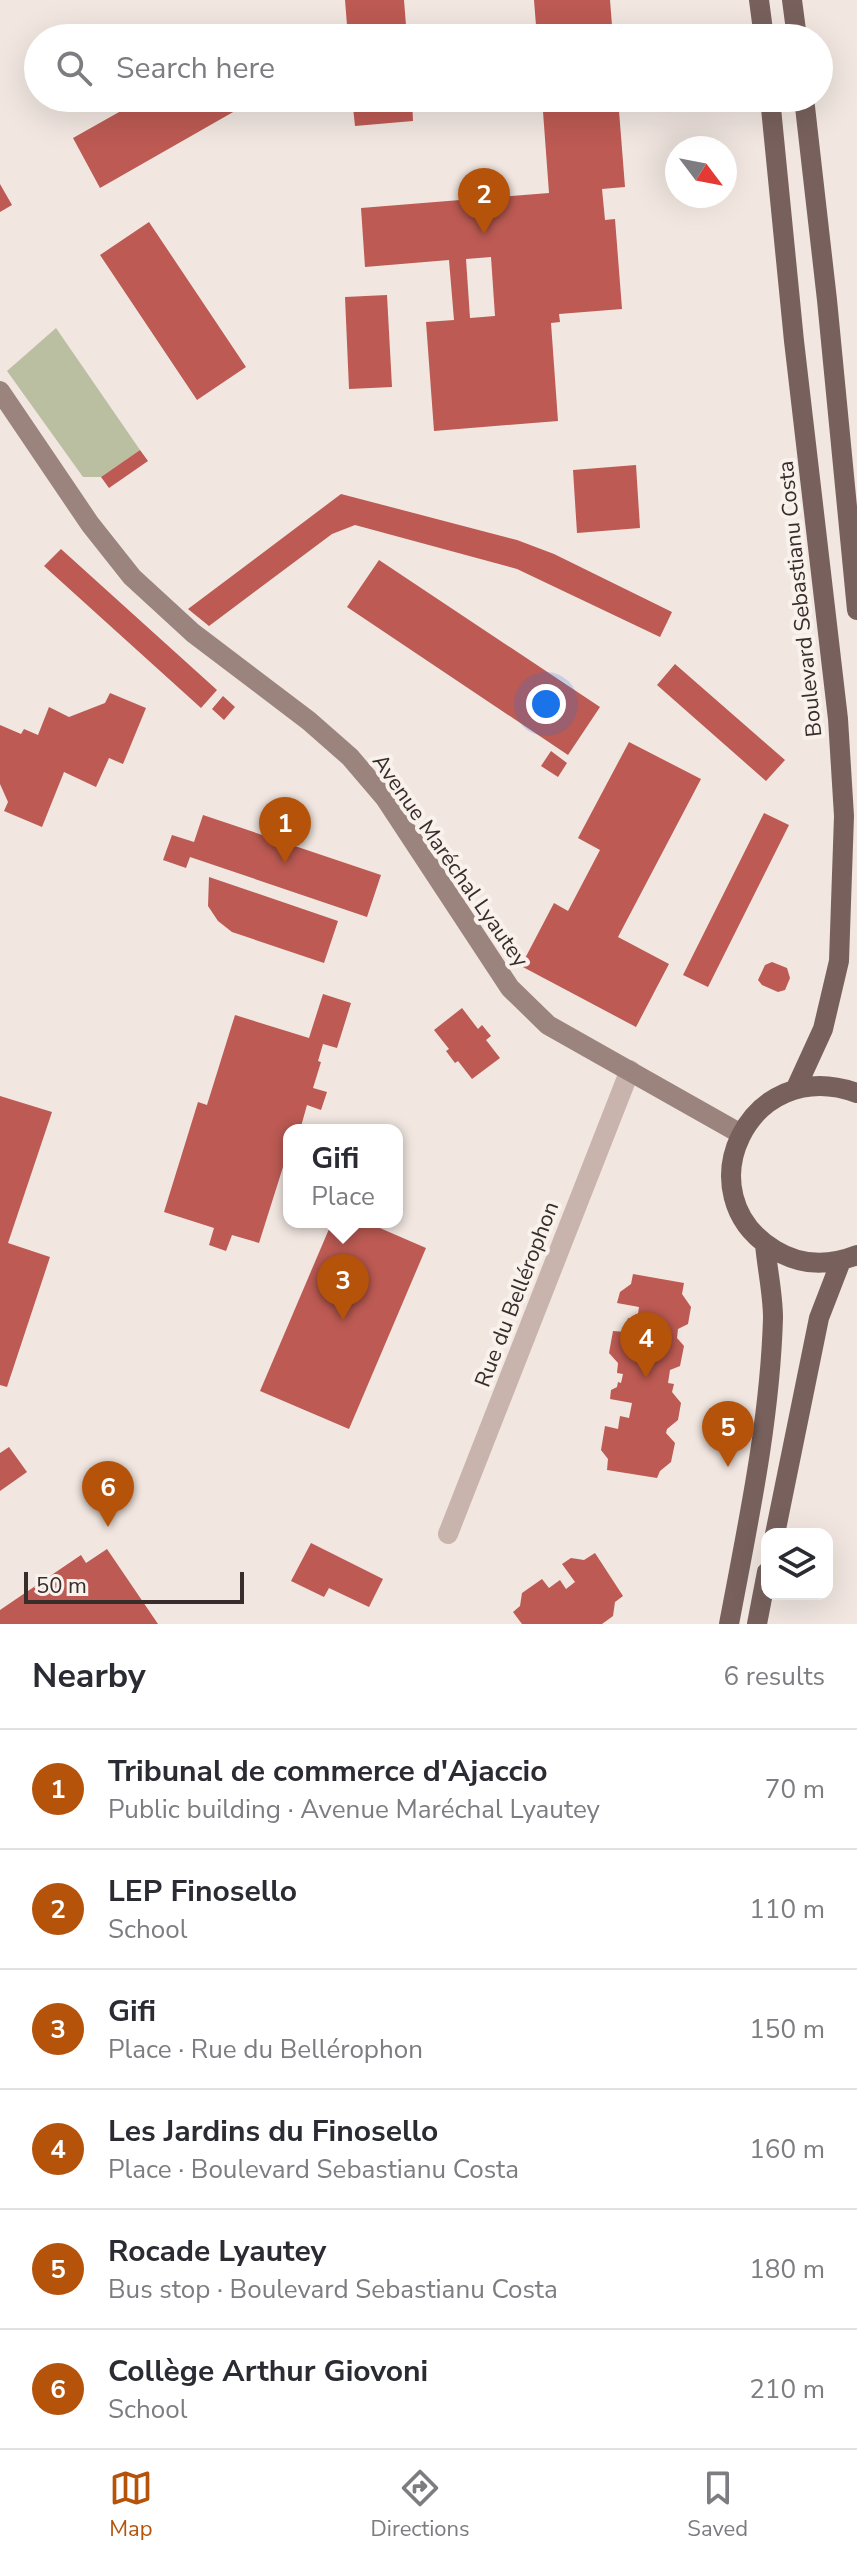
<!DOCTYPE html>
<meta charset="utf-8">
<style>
:root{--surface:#fff;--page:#f2f2f3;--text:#2b2b33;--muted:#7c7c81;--line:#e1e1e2;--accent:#b45309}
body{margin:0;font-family:"Nunito Sans",sans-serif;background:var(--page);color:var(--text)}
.controls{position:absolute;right:24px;bottom:24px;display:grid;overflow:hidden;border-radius:16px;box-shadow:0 8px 32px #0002}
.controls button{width:72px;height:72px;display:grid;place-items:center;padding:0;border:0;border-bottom:2px solid var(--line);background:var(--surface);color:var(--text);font:40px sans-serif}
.compass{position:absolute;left:665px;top:136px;width:72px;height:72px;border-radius:50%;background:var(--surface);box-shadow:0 8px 32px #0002;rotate:122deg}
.scale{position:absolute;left:24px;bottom:20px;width:220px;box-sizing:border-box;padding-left:8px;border:4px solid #382d2b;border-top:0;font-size:22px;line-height:28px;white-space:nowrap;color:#382d2b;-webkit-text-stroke:6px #f9f1ec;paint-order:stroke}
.you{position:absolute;left:546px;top:704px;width:28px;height:28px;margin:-20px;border:6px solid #fff;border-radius:50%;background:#1a73e8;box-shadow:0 0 0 12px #1a73e833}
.badge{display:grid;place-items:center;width:52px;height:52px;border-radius:50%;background:var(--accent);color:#fff;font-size:26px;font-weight:700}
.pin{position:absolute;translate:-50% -66px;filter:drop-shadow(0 2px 4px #0008)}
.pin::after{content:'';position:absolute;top:42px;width:28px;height:24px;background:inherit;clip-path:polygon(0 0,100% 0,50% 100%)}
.popup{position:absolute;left:283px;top:1124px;width:120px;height:104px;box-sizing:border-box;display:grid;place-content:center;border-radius:16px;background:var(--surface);filter:drop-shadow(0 2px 6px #0005);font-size:26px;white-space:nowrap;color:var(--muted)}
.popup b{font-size:30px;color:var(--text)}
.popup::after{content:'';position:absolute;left:50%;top:100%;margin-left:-16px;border:16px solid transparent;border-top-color:var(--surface)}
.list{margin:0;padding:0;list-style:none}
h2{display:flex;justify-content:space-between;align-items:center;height:104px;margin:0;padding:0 32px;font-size:34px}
h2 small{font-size:26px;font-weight:400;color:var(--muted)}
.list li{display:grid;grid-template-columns:52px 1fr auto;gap:24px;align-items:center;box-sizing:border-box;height:120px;padding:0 32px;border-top:2px solid var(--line)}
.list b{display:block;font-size:30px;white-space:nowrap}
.list p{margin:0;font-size:26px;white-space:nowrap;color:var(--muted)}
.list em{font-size:26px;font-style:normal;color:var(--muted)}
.icon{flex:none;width:44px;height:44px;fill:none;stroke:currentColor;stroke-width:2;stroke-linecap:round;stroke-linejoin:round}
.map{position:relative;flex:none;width:857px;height:1624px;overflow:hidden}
.search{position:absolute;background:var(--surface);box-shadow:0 8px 32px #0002;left:24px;right:24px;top:24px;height:88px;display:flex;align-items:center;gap:20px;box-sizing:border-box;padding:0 28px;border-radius:44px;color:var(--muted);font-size:30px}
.sheet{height:824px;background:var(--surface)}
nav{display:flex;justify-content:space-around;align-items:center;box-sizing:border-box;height:112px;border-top:2px solid var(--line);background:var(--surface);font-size:22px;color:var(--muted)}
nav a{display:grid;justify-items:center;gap:4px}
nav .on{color:var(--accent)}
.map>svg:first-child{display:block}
</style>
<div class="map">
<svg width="857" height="1624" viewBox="0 0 857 1624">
<rect width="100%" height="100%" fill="#f1e6e0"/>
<path fill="#bbbfa1" d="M 56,328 L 140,450 L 101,477 L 83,477 L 7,371 Z"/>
<path fill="#bc5a53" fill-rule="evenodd" d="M 345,0 L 404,0 L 407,38 L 348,38 Z
M 534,0 L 610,0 L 613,38 L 537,38 Z
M 144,98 L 246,98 L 249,103 L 100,188 L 73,138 Z
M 352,98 L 412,98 L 413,121 L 355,126 Z
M 542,98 L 618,98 L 625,187 L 602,189 L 605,220 L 615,219 L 622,309 L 559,314 L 560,322 L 551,323 L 558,421 L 434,431 L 426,322 L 454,320 L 449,260 L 365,267 L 361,208 L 549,193 ZM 491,257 L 495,316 L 470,318 L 466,259 Z
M 0,184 L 12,205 L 0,212 Z
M 149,222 L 246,367 L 197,400 L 100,255 Z
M 387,295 L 392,387 L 349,389 L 345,297 Z
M 140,450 L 148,461 L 109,488 L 101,477 Z
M 636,465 L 640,528 L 577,533 L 573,470 Z
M 341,494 L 517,540 L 554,554 L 672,612 L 660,637 L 517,569 L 355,525 L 332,534 L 209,626 L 188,609 Z
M 61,549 L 217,690 L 201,708 L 44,566 Z
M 379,560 L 600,707 L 568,755 L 347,607 Z
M 675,664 L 785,760 L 766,781 L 657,685 Z
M 110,693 L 146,708 L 123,764 L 109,758 L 96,787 L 64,772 L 42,827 L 4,811 L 8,802 L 0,784 L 0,725 L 21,734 L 24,729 L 38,735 L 49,707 L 69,717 L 105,703 Z
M 223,696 L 235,707 L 224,720 L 212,709 Z
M 629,742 L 701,779 L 618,937 L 669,964 L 636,1027 L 521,966 L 554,903 L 568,911 L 600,850 L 578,838 Z
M 551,751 L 567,763 L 558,777 L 541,766 Z
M 764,813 L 789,825 L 708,987 L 683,975 Z
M 203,815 L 381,875 L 367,917 L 190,857 L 186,868 L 163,860 L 172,835 L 194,842 Z
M 209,877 L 338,921 L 324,963 L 232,932 L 218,921 L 208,906 Z
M 772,962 L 787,968 L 790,978 L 785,990 L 778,992 L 762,985 L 758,980 L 765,965 Z
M 323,994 L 351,1003 L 337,1048 L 323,1044 L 318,1061 L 321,1062 L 313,1088 L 327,1092 L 321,1110 L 307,1105 L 300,1130 L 289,1130 L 289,1148 L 259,1243 L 232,1235 L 226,1251 L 209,1245 L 214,1228 L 164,1212 L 198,1102 L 207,1105 L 235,1015 L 309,1038 Z
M 462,1008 L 478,1029 L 482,1025 L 491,1036 L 486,1040 L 500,1058 L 472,1079 L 458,1061 L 455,1063 L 446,1051 L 449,1049 L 434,1030 Z
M 0,1096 L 52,1112 L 8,1243 L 50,1257 L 7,1387 L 0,1385 Z
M 332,1222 L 366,1222 L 426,1248 L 349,1429 L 260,1391 Z
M 633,1274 L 684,1283 L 682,1294 L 691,1307 L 688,1324 L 678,1329 L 677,1338 L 684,1346 L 680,1366 L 670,1370 L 668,1383 L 674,1384 L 672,1392 L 681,1403 L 678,1420 L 667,1429 L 666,1433 L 675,1443 L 671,1462 L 660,1471 L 657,1478 L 607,1470 L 608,1459 L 601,1450 L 605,1426 L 618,1429 L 620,1416 L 629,1418 L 632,1403 L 610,1399 L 611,1390 L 617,1387 L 618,1382 L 621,1383 L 623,1374 L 617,1373 L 618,1363 L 609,1353 L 613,1331 L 626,1332 L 628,1318 L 637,1320 L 639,1307 L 617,1303 L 620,1292 L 631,1284 Z
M 9,1447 L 27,1472 L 0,1491 L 0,1453 Z
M 311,1543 L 383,1579 L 369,1607 L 329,1588 L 324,1597 L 291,1581 Z
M 107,1549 L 158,1624 L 0,1624 L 0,1610 L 81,1555 L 86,1563 Z
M 595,1553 L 623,1596 L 615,1602 L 613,1616 L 602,1624 L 522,1624 L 513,1612 L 520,1606 L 522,1593 L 542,1579 L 549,1588 L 560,1580 L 566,1589 L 575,1582 L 562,1564 L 571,1558 L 584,1560 Z"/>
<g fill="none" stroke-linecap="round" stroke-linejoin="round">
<path stroke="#c9b4ad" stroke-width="20" d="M 448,1534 L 630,1070"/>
<path stroke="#9c847e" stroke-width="20" d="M 0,391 L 90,524 L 132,577 L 193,633 L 309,721 L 350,757 L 385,798 L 510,988 L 548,1025 L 741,1134"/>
<path stroke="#78615d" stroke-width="20" d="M 759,0 L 764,38
M 792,0 L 797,38
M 770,98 L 794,341 L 838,719 L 844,816 L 839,961 L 823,1029 L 796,1088
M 804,98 L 827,300 L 857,610
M 857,1093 C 748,1053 683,1196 775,1250 C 801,1266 829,1266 857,1255
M 775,1534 L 819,1318 L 841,1261
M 729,1624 C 748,1523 770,1421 773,1318 C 773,1294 767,1268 765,1244
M 757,1624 L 767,1572"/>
</g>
<g text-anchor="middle" stroke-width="8" stroke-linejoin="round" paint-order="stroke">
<g font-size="22" fill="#382d2b" stroke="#f9f1ec">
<text transform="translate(799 599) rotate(-96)" y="8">Boulevard Sebastianu Costa</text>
<text transform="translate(451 860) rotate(55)" y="8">Avenue Maréchal Lyautey</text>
<text transform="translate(516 1294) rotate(-69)" y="8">Rue du Bellérophon</text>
</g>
</g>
</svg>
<div class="controls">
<button><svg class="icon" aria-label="layers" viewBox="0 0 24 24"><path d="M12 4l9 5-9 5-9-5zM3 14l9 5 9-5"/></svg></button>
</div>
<svg class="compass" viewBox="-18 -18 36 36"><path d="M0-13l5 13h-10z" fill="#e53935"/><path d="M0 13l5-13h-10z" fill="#7c7c81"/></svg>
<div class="scale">50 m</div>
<div class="you"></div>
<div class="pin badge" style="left:285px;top:863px">1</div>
<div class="pin badge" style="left:484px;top:234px">2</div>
<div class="pin badge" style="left:343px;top:1320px">3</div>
<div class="popup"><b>Gifi</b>Place</div>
<div class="pin badge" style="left:646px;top:1378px">4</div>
<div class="pin badge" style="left:728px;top:1467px">5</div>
<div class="pin badge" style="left:108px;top:1527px">6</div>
<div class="search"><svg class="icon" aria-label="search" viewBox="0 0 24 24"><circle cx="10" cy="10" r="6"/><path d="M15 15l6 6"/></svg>Search here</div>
</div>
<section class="sheet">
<h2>Nearby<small>6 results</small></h2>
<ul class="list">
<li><span class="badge">1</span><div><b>Tribunal de commerce d'Ajaccio</b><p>Public building · Avenue Maréchal Lyautey</p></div><em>70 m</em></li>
<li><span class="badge">2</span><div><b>LEP Finosello</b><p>School</p></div><em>110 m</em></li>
<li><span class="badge">3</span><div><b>Gifi</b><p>Place · Rue du Bellérophon</p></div><em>150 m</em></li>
<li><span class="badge">4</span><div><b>Les Jardins du Finosello</b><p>Place · Boulevard Sebastianu Costa</p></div><em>160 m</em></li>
<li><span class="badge">5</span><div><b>Rocade Lyautey</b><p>Bus stop · Boulevard Sebastianu Costa</p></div><em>180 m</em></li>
<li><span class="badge">6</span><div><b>Collège Arthur Giovoni</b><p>School</p></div><em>210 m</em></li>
</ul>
</section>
<nav>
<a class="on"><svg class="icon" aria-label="map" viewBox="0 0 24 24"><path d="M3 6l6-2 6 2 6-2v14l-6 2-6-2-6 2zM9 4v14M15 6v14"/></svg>Map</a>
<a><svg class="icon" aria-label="directions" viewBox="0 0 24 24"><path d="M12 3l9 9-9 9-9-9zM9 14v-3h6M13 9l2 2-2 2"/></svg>Directions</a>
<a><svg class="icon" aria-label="saved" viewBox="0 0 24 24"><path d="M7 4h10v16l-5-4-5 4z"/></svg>Saved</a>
</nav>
